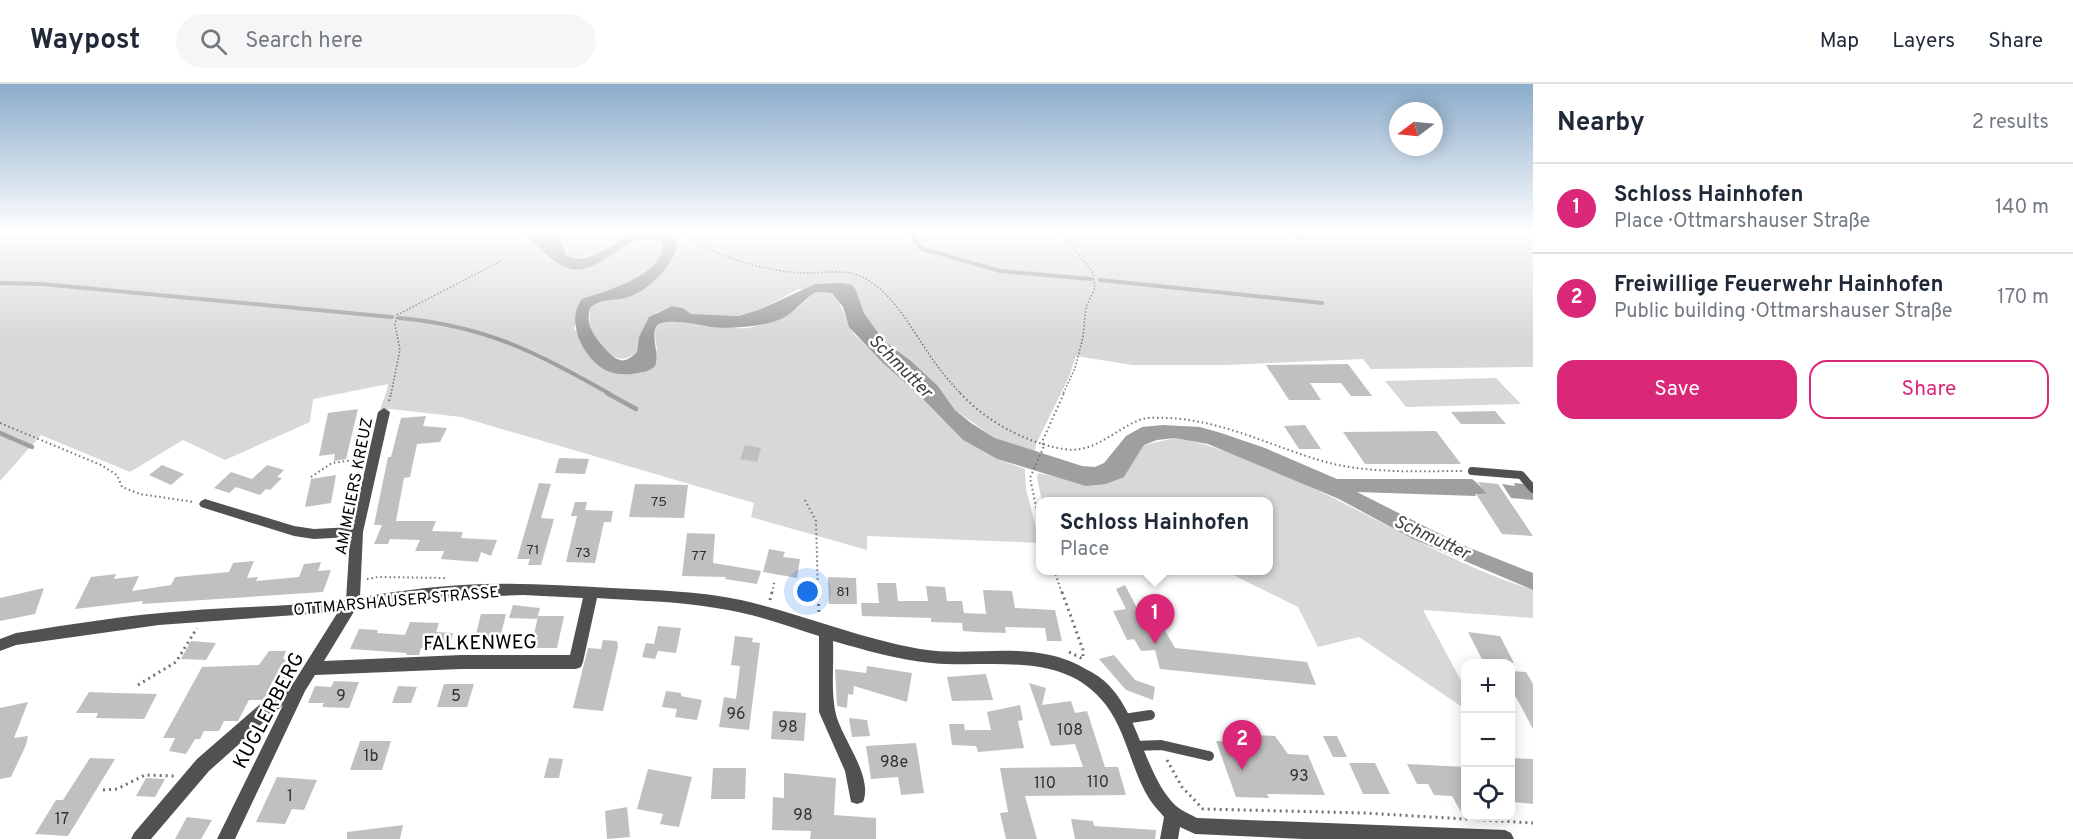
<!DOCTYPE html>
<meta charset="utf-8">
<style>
:root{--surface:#fff;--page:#f6f6f7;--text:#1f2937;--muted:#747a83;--line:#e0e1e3;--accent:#db2777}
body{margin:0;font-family:Overpass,sans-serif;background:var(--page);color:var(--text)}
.controls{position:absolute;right:18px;bottom:18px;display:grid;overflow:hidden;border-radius:12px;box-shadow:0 3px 15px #0003}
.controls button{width:54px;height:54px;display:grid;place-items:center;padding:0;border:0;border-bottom:2px solid var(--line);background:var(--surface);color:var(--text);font:30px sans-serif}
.compass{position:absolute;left:1389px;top:18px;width:54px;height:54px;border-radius:50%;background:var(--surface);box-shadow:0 3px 15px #0003;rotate:254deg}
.you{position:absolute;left:808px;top:508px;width:21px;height:21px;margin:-15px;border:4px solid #fff;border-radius:50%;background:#1a73e8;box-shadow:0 0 0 9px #1a73e833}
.badge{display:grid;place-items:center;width:39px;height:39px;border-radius:50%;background:var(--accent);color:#fff;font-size:20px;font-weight:700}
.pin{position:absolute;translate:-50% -50px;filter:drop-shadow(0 2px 3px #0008)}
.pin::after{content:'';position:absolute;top:32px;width:21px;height:18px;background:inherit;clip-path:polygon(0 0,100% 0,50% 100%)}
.popup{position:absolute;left:1036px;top:413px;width:237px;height:78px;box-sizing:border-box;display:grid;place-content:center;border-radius:12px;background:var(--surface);filter:drop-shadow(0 2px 4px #0005);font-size:20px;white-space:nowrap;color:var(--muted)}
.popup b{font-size:22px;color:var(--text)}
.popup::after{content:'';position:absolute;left:50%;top:100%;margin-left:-12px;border:12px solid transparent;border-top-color:var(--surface)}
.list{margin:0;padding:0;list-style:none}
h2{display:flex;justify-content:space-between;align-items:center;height:78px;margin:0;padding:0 24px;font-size:26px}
h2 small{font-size:20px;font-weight:400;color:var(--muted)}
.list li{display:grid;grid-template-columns:39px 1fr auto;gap:18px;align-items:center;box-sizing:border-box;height:90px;padding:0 24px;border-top:2px solid var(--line)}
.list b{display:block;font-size:22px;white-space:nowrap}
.list p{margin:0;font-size:20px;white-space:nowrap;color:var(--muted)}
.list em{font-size:20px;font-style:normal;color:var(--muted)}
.actions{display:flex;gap:12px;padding:18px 24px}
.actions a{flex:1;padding:14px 0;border:2px solid var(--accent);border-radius:18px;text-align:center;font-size:21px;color:var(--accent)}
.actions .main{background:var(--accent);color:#fff}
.icon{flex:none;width:33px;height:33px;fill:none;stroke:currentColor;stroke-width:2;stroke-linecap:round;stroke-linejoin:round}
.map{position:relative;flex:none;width:1533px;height:755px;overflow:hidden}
header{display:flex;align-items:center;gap:36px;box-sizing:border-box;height:84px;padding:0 30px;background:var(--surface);border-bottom:2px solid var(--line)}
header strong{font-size:28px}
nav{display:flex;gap:33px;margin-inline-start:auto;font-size:21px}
.search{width:420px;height:54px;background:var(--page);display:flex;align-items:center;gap:15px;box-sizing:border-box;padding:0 21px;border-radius:33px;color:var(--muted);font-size:22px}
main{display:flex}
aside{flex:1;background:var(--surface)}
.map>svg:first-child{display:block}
</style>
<header>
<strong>Waypost</strong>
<div class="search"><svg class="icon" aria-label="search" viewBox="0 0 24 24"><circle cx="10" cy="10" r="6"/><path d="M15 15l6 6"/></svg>Search here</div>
<nav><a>Map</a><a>Layers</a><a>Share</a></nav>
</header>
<main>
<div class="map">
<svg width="1533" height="755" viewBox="0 0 1533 755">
<rect width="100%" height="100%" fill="#fff"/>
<path fill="#d8d8d8" d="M 15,149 L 522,149 C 538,160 547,178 566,183 C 601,193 637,137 662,159 C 666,191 605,207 582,215 L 574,245 L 622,291 L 643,288 L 657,265 C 656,257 652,245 660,240 C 672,233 729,246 747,244 C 761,242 782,234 795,226 C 802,221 808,213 816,208 L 832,209 C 844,222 845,238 855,251 L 920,312 L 963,356 L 997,375 L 1025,385 L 1026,405 L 1040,459 L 867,452 L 867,466 L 751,433 L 754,419 L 461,333 L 391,325 L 380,327 C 382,317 387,311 388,300 L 313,315 L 310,338 L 225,376 L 183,356 L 130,388 L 41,351 L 0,397 L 0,152 Z
M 552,149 L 634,149 C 619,158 582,182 566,171 L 561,157 Z
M 665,149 L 1533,149 L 1533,283 L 1371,285 L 1363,275 L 1225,281 L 1132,281 L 1076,272 L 1069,293 L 1036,360 L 1035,368 L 995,354 L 955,326 L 938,302 L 911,277 L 884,257 L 864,229 L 856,206 L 799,205 L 761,225 L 739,232 L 691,230 L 683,224 L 672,222 L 655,229 L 639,253 L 637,268 C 615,287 600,261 589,242 L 590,224 C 601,214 613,217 626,214 C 650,207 668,184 678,162 L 675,156 Z
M 1496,294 L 1521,320 L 1406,323 L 1385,297 Z
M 1175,354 C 1203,358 1228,368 1254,378 C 1349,415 1435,475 1533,506 L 1533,534 L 1423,526 L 1465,604 L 1465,625 L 1359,553 L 1318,563 L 1298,523 L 1225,487 L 1269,486 L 1269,418 L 1042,417 L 1037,394 L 1038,389 L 1057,393 L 1124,393 L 1144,361 Z"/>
<path fill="#9f9f9f" d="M 522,149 L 552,149 L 561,157 L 566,171 C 585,184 615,157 632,151 C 639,148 648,149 655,149 C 667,149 673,151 678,162 C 670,184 649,207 626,214 C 613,217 601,214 590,224 C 589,229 588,234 589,239 C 590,248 610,274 620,276 C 626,278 633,272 637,268 L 639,253 L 649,233 L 672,222 L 683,224 L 691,230 L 739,232 L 761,225 L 815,200 L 843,199 L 852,201 L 856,206 L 864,229 L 884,257 L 911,277 L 938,302 L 955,326 L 971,339 L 995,354 L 1082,382 L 1095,383 L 1104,379 L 1126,352 L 1142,343 L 1163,341 L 1200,343 L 1221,349 L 1265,364 L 1337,395 L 1472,395 C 1479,400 1484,407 1492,411 L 1475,410 L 1476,412 L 1357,408 L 1460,460 L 1533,489 L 1533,506 L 1413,455 L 1339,415 L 1208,360 L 1175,354 L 1157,356 L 1144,361 L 1124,393 L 1106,400 L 1086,402 L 997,375 L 963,356 L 920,312 L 882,278 L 849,243 L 843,223 L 832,209 L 816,208 C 804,215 796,227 783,234 C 764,243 731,245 711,243 C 700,241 665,233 657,242 C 650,251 660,271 655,282 C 650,287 644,288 638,289 C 629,291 619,291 610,288 C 585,279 564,238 582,215 C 605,207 666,191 662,159 C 636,136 603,192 571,185 C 549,179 540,162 522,149 Z
M 1514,399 L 1533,401 L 1533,416 L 1511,414 L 1502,400 L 1515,402 Z"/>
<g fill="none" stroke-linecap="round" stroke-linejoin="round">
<path stroke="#9f9f9f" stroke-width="4" d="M 911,149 L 920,164 L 1000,187 L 1091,195
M 1297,149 L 1301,154
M 1100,196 L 1322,219
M 0,199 L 42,200 L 392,233
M 399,234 C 487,242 535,268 610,310"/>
<path stroke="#9f9f9f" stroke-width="4.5" d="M 607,309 L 636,325
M 0,349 L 32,363"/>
</g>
<path fill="#c0c0c0" d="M 1348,280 L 1372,312 L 1351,312 L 1341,299 L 1310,299 L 1321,316 L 1289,316 L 1266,281 Z
M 358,325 L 346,375 L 334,377 L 335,370 L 319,372 L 328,329 Z
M 1495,327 L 1506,340 L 1461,340 L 1451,328 Z
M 426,332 L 423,342 L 447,344 L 440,358 L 417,360 L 410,393 L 404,394 L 396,437 L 436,437 L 432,447 L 463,448 L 461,454 L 497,456 L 491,472 L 481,468 L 478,478 L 441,475 L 444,467 L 415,467 L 420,456 L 390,455 L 388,460 L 374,460 L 382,441 L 374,441 L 388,373 L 391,373 L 401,334 Z
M 1305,341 L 1321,365 L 1299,365 L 1284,342 Z
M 1436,347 L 1461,380 L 1365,380 L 1343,348 Z
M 745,361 L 761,364 L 757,378 L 740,375 Z
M 559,374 L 589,375 L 585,390 L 555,389 Z
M 162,381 L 184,390 L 171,401 L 149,391 Z
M 267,381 L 284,386 L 277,393 L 282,394 L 270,406 L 266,405 L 260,411 L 236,403 L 229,409 L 214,404 L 231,388 L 252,395 Z
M 336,391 L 331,419 L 305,423 L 311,395 Z
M 1478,398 L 1498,400 L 1533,452 L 1502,450 L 1476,410 L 1487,411 Z
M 539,399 L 551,400 L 541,434 L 554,435 L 541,481 L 528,481 L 530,475 L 517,475 Z
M 635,400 L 688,401 L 684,434 L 629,433 Z
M 575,418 L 587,418 L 585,426 L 613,427 L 611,438 L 604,438 L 595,479 L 566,478 L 577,432 L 571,432 Z
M 687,449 L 715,450 L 713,479 L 761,487 L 757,500 L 725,495 L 726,493 L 682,492 Z
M 769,465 L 785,468 L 783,473 L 800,475 L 797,494 L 763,488 Z
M 254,477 L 247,494 L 258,493 L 256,497 L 299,493 L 304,480 L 321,478 L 318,487 L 331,486 L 323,508 L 142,520 L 143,517 L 75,525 L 91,493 L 116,490 L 114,495 L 139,492 L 132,507 L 171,501 L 175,493 L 229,488 L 233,479 Z
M 828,493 L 856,494 L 857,520 L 829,520 Z
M 877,499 L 896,499 L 898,517 L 928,517 L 926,502 L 945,503 L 947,517 L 962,517 L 964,529 L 986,530 L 983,506 L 1012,507 L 1015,524 L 1055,526 L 1062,557 L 1047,557 L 1045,544 L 1005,543 L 1006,549 L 976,548 L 963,547 L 962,539 L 931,538 L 931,534 L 862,532 L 861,519 L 879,519 Z
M 1125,501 L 1137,524 L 1151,522 L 1175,564 L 1307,578 L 1316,601 L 1160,585 L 1155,566 L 1141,567 L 1134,555 L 1127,556 L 1113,527 L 1126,525 L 1116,505 Z
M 44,504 L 35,530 L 0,537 L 0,514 Z
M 513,521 L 540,524 L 537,535 L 509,534 Z
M 481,530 L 506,530 L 500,554 L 475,554 Z
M 538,532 L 564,532 L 557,564 L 531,564 Z
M 410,538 L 439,539 L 436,548 L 453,549 L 448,565 L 421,564 L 419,571 L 406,571 L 407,569 L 350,565 L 359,545 L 378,546 L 377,549 L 405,551 Z
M 658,542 L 681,544 L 676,569 L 658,567 L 655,575 L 642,573 L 646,559 L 654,560 Z
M 1468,548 L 1500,552 L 1514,579 L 1484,579 Z
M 735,552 L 753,554 L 752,558 L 760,559 L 749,646 L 719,643 L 724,613 L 736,615 L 740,582 L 731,581 Z
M 603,556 L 617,557 L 618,563 L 603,627 L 573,624 L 588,564 L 601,565 Z
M 191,557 L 216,559 L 206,576 L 181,575 Z
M 269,567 L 286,567 L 283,575 L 286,575 L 283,583 L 292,583 L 285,598 L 272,598 L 266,612 L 262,616 L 249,616 L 238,637 L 224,637 L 219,647 L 204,647 L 200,655 L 195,655 L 186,670 L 169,667 L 175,654 L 163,654 L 202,583 L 259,581 Z
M 1114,571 L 1135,596 L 1155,603 L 1153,616 L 1126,606 L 1099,575 Z
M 867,582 L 912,589 L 907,618 L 854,602 L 853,611 L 848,610 L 847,624 L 837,622 L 835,585 L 866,589 Z
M 1510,587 L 1526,588 L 1533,600 L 1533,645 L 1516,613 L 1510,612 Z
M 986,590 L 993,616 L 952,617 L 947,593 Z
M 334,597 L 359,598 L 349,624 L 322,623 L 324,619 L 308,619 L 315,602 L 331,603 Z
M 1029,599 L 1046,604 L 1042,621 L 1071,617 L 1075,629 L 1087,627 L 1105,683 L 1118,683 L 1126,711 L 1025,712 L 1037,755 L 1006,755 L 1000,729 L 1008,728 L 1000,684 L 1083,683 L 1075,660 L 1051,662 Z
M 444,600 L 474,600 L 467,623 L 437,623 Z
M 398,602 L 417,603 L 411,619 L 392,619 Z
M 666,607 L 681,609 L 681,612 L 702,616 L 697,636 L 675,633 L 677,625 L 662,623 Z
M 89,608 L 115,609 L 157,610 L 144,635 L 96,634 L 98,629 L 76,629 Z
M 28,618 L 14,654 L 28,652 L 26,661 L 11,693 L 0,695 L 0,624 Z
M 1020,621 L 1023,636 L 1018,637 L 1024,664 L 978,668 L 976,662 L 952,661 L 949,640 L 964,640 L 965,646 L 991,646 L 987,628 Z
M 773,627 L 806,629 L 804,657 L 771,655 Z
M 849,634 L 867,636 L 870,652 L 852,653 Z
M 1254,651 L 1275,652 L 1288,670 L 1308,671 L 1325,711 L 1267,710 L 1269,714 L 1236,713 L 1216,657 L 1257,658 Z
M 1323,652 L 1337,652 L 1347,673 L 1333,673 Z
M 360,657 L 391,657 L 382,686 L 350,686 Z
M 916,659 L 924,709 L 901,711 L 898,693 L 871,695 L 866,662 Z
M 90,674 L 115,675 L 68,752 L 35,750 L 56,716 L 63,716 Z
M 549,674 L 563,675 L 559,694 L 544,694 Z
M 1510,674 L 1533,675 L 1533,720 L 1513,718 L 1510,713 Z
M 1349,679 L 1375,679 L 1390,710 L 1363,710 Z
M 1407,680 L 1466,683 L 1466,737 L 1452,712 L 1434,711 L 1428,700 L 1417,700 Z
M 713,684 L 746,684 L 745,715 L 711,715 Z
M 648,685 L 692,693 L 679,743 L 660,740 L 663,730 L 637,725 Z
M 784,689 L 836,694 L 834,731 L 876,734 L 876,755 L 810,755 L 811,747 L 772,746 L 773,713 L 784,714 Z
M 277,693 L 317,696 L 304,726 L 292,725 L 285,740 L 256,738 Z
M 146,694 L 165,695 L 155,713 L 136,712 Z
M 627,723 L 630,753 L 607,755 L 605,727 Z
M 187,733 L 212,736 L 201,755 L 175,755 Z
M 1071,735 L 1093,737 L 1094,742 L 1156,746 L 1155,755 L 1075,755 Z
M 403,741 L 400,755 L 347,755 L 347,748 Z"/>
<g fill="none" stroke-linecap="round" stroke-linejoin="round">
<path stroke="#737373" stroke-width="1.5" stroke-dasharray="1.5 2" stroke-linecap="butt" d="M 682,149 C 714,172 763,187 803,189 C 824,190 846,183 866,195 C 894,211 909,241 927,267 C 937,283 949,297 961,310
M 1062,149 L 1093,189 L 1095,204 L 1086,223 L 1083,253 L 1075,284 L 1063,310
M 391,310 L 400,266 L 395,241 L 397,231 L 503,176"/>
<path stroke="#737373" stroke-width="2" stroke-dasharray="1.5 3" stroke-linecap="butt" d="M 960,309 C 986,337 1024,358 1063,365 C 1093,370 1112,348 1137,337 C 1147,332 1159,334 1169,334 C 1224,337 1271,362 1322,377 C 1368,390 1416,387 1463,387
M 389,317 L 391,309
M 0,339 L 101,381 L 117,391 L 122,403 L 140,410 L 194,418
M 311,393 L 332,379 L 361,375
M 805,416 L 816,437 L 818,509
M 1041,446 L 1030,394 L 1044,362 L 1042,358 L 1064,309
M 1054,486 L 1062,509
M 367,495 L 378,493 L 445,494
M 772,509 L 775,496"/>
<path stroke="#737373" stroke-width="3" stroke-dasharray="2 4" stroke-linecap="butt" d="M 818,508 L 819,530
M 1062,508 L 1083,566 L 1083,572
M 770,516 L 772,508
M 1069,568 L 1085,576
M 138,601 L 176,578 L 197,544
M 1167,676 L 1182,703 L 1203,725 L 1364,729 L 1533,739
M 103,706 L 117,705 L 145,691 L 175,692"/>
<path stroke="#515151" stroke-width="8" d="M 1472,387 L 1521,391 L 1533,405"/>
<path stroke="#515151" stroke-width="10" d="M 1124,635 L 1150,631
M 1135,662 L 1161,661 L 1209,672"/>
<path fill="#515151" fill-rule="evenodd" d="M 384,324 L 390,328 L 363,448 L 360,513 C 394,508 427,503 462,501 C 511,498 561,501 611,504 C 654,506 698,507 741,516 C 802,530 858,554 920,565 C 968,573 1018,559 1064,575 C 1074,578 1084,584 1093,589 C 1139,615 1140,687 1176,722 C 1182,727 1190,730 1197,734 L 1505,746 L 1511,749 L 1514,755 L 1303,755 L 1195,750 L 1180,743 L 1178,755 L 1160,755 L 1164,733 C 1160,728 1154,722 1150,716 C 1131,686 1127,649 1106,621 C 1063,565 991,585 931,579 C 898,576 865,566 833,557 C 834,579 831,604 835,626 C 839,652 874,691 863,718 L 857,720 L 851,718 L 845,687 L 819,628 L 819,552 C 785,541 752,529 716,524 C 677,517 637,517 597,514 L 583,578 L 581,583 L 576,585 L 461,585 L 315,591 L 305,607 L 235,755 L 217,755 L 283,621 L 209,687 L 151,755 L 131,755 L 134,749 L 197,675 L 265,616 L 294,598 L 338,528 L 159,541 L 16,561 L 0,567 L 0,555 L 16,549 C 72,540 128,531 185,527 C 238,522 292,523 346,516 L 350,453 L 314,455 L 294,452 L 201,423 L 199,420 L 201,417 L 205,415 L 294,442 L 314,445 L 352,443 L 378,328 ZM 523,511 L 583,514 L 570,571 L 461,571 L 324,577 L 355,526 L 443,514 Z"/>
</g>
<linearGradient id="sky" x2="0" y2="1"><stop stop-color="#8baccb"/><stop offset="0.58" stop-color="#fff"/><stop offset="1" stop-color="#fff" stop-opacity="0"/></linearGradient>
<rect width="1533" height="255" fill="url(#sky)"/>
<g text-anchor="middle" stroke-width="5" stroke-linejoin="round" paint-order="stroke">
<g font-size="14" fill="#303030">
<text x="659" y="422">75</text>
<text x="533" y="470">71</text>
<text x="583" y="473">73</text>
<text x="699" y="476">77</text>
<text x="843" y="512">81</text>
</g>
<g font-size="16" fill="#000" stroke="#fff">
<text transform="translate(353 402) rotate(-79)" y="6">AM MEIERS KREUZ</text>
<text transform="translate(396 516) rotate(-5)" y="6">OTTMARSHAUSER STRASSE</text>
</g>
<g font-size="16" fill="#303030">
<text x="341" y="617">9</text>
<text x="456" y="617">5</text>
<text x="736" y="635">96</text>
<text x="788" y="648">98</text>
<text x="1070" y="651">108</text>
<text x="371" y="677">1b</text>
<text x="894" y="683">98e</text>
<text x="1299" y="697">93</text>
<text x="1098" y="703">110</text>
<text x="1045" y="704">110</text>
<text x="290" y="717">1</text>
<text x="803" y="736">98</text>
<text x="62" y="740">17</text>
</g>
<g font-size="18" font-style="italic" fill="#404040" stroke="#fff">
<text transform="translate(901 282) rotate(45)" y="6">Schmutter</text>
<text transform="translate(1432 453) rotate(25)" y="6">Schmutter</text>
</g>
<g font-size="20" fill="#000" stroke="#fff">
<text transform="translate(480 558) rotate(-1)" y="7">FALKENWEG</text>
<text transform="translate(268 626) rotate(-62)" y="7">KUGLERBERG</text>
</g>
</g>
</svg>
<div class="controls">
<button>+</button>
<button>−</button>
<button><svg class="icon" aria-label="locate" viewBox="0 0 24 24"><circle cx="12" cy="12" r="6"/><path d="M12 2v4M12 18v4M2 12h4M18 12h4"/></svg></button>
</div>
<svg class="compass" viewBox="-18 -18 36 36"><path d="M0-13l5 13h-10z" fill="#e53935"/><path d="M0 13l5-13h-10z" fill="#747a83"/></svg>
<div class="you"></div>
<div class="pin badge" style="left:1155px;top:560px">1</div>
<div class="popup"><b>Schloss Hainhofen</b>Place</div>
<div class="pin badge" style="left:1242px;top:686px">2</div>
</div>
<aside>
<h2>Nearby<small>2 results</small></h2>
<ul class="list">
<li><span class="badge">1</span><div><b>Schloss Hainhofen</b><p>Place · Ottmarshauser Straße</p></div><em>140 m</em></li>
<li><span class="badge">2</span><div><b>Freiwillige Feuerwehr Hainhofen</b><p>Public building · Ottmarshauser Straße</p></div><em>170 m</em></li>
</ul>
<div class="actions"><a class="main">Save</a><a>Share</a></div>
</aside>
</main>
